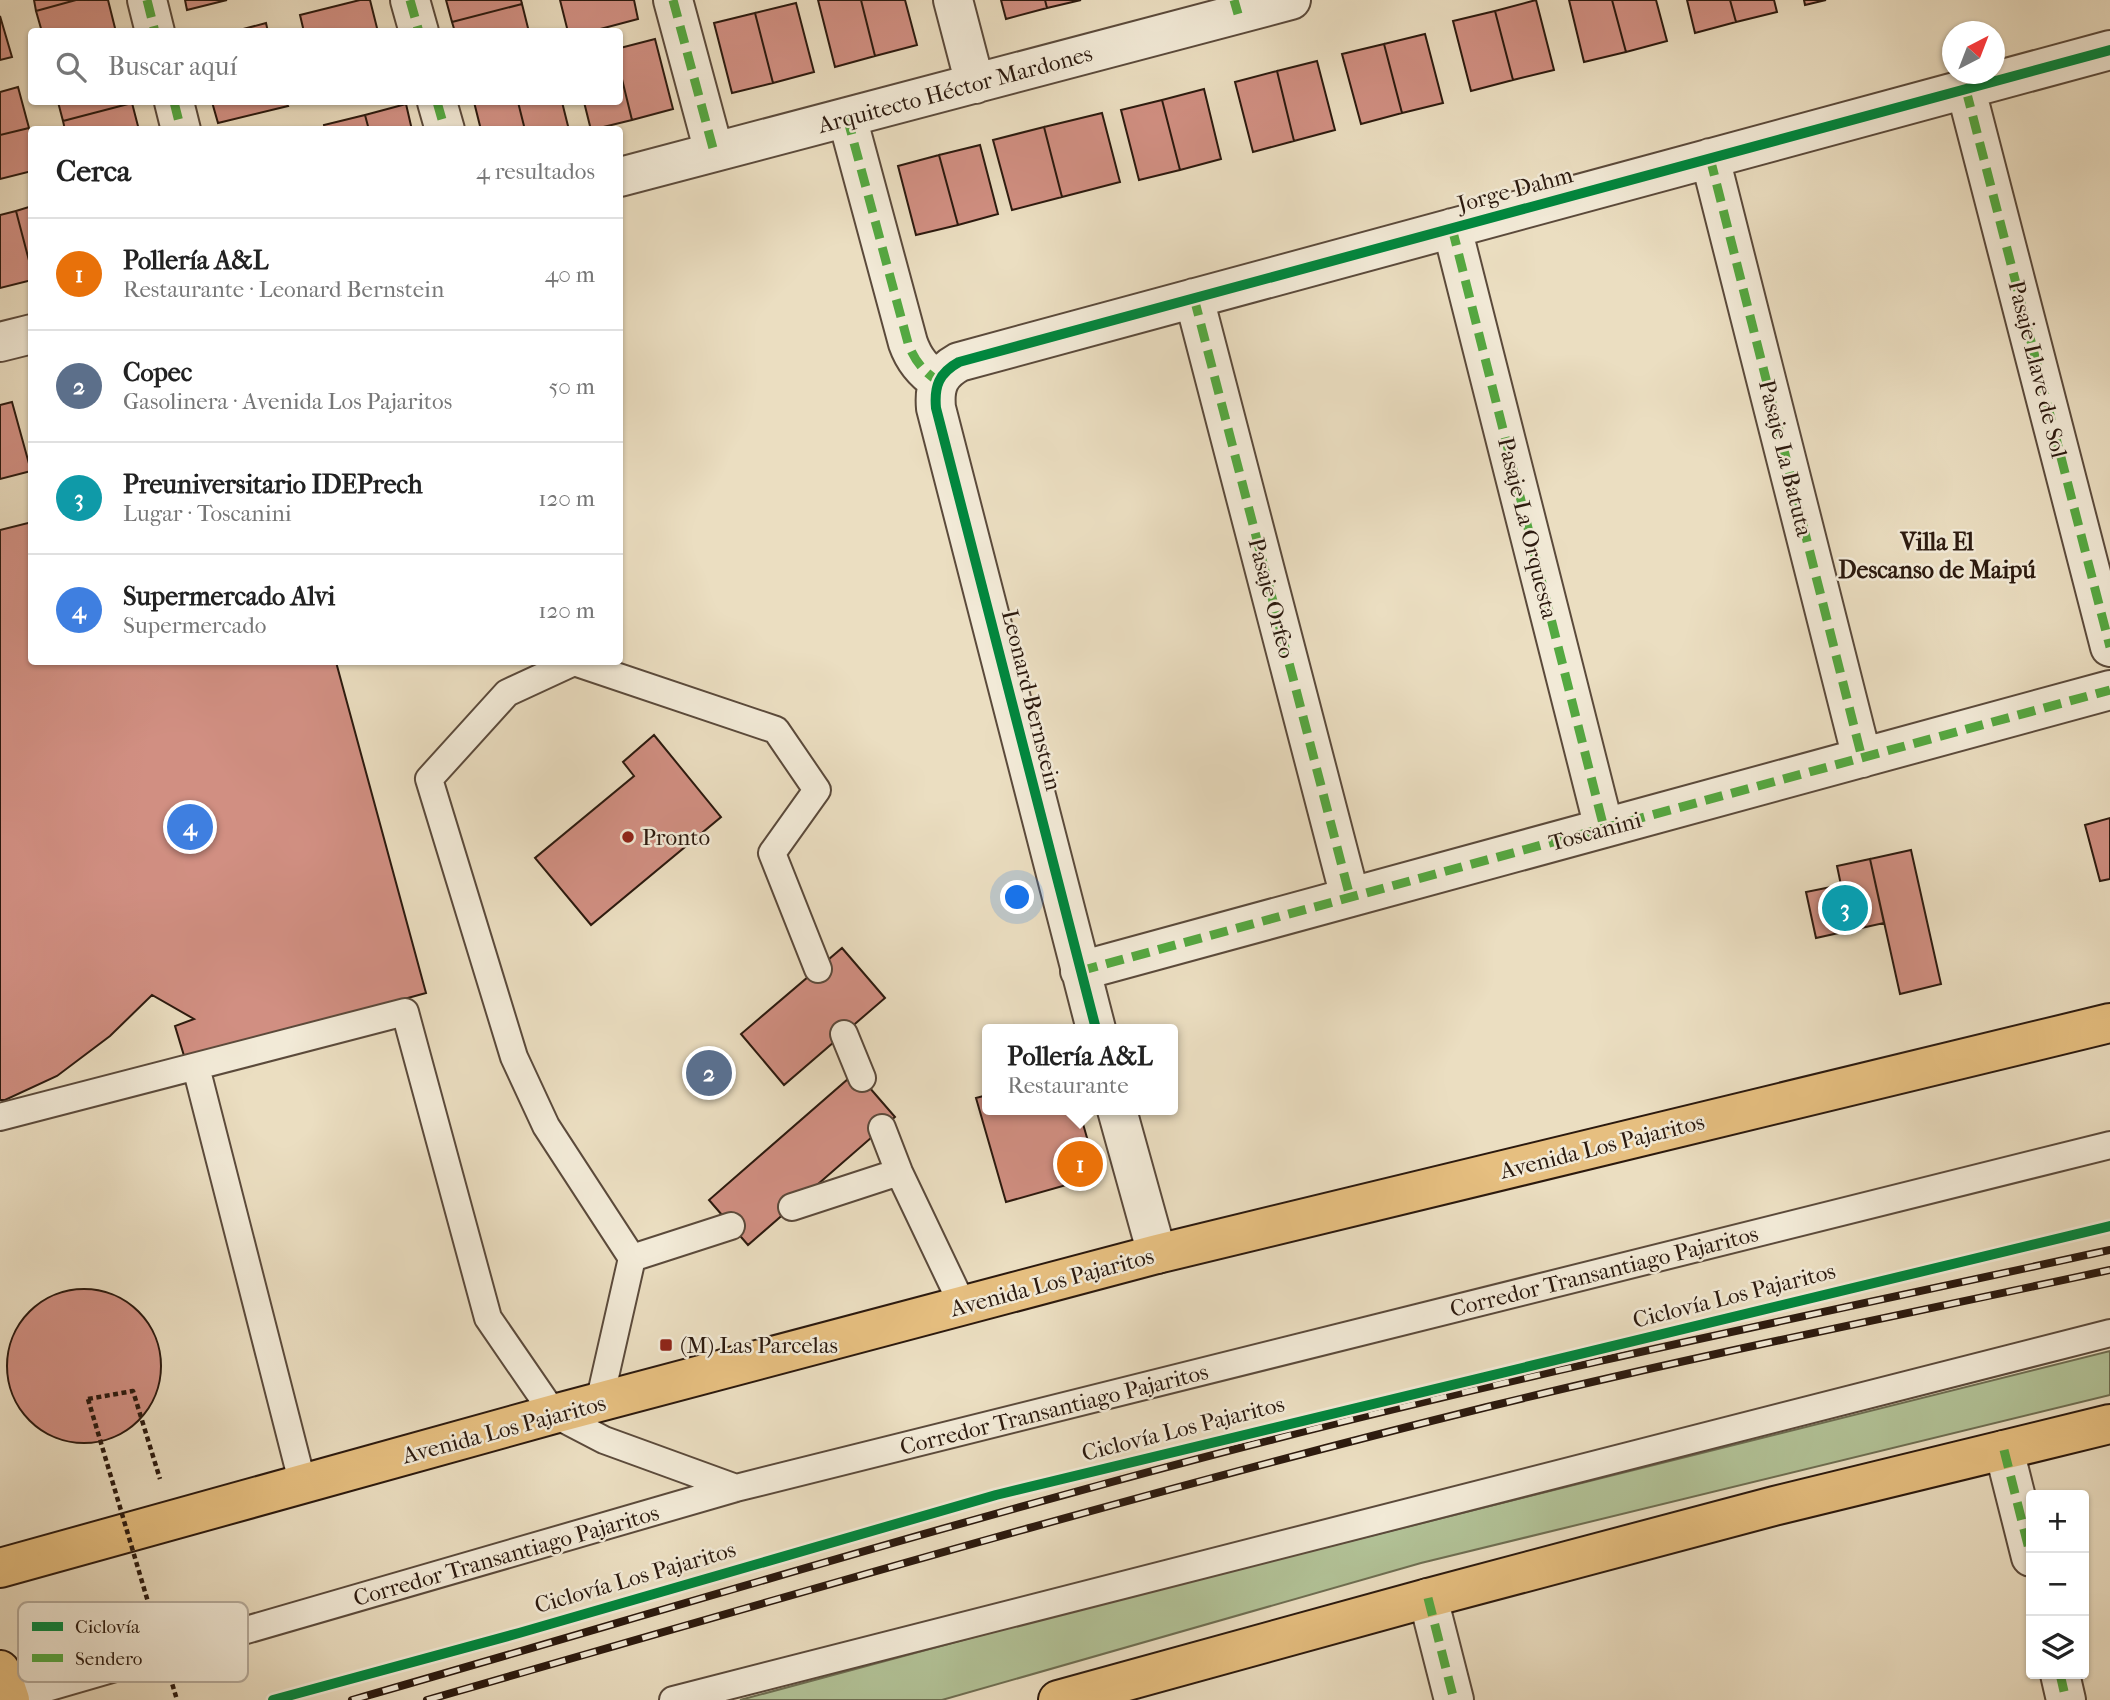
<!DOCTYPE html>
<html lang="es">
<meta charset="utf-8">
<style>
:root{--surface:#fff;--page:#f6f6f6;--text:#222;--muted:#767676;--line:#e0e0e0;--accent:#8f2418}
body{margin:0;font-family:"IM FELL French Canon",serif;background:var(--page);color:var(--text)}
.controls{position:absolute;right:21px;bottom:21px;display:grid;overflow:hidden;border-radius:7px;box-shadow:0 2px 5px #0004}
.controls button{width:63px;height:63px;display:grid;place-items:center;padding:0;border:0;border-bottom:2px solid var(--line);background:var(--surface);color:var(--text);font:35px sans-serif}
.compass{position:absolute;left:1942px;top:21px;width:63px;height:63px;border-radius:50%;background:var(--surface);box-shadow:0 2px 5px #0004;rotate:42deg}
.you{position:absolute;left:1018px;top:898px;width:24px;height:24px;margin:-18px;border:5px solid #fff;border-radius:50%;background:#1a73e8;box-shadow:0 0 0 10px #1a73e833}
.badge{display:grid;place-items:center;width:46px;height:46px;border-radius:50%;background:var(--accent);color:#fff;font-size:23px;font-weight:700}
.pin{position:absolute;translate:-50% -50%;border:4px solid #fff;box-shadow:0 2px 7px #0006}
.popup{position:absolute;left:982px;top:1024px;width:196px;height:91px;box-sizing:border-box;display:grid;place-content:center;border-radius:7px;background:var(--surface);filter:drop-shadow(0 2px 5px #0005);font-size:23px;white-space:nowrap;color:var(--muted)}
.popup b{font-size:26px;color:var(--text)}
.popup::after{content:'';position:absolute;left:50%;top:100%;margin-left:-14px;border:14px solid transparent;border-top-color:var(--surface)}
.list{margin:0;padding:0;list-style:none}
h2{display:flex;justify-content:space-between;align-items:center;height:91px;margin:0;padding:0 28px;font-size:30px}
h2 small{font-size:23px;font-weight:400;color:var(--muted)}
.list li{display:grid;grid-template-columns:46px 1fr auto;gap:21px;align-items:center;box-sizing:border-box;height:112px;padding:0 28px;border-top:2px solid var(--line)}
.list b{display:block;font-size:26px;white-space:nowrap}
.list p{margin:0;font-size:23px;white-space:nowrap;color:var(--muted)}
.list em{font-size:23px;font-style:normal;color:var(--muted)}
.icon{flex:none;width:38px;height:38px;fill:none;stroke:currentColor;stroke-width:2;stroke-linecap:round;stroke-linejoin:round}
.map{position:relative;flex:none;width:2110px;height:1700px;overflow:hidden}
.search{position:absolute;background:var(--surface);box-shadow:0 2px 5px #0004;left:28px;top:28px;width:595px;height:77px;display:flex;align-items:center;gap:18px;box-sizing:border-box;padding:0 24px;border-radius:7px;color:var(--muted);font-size:26px}
.panel{position:absolute;background:var(--surface);box-shadow:0 2px 5px #0004;left:28px;top:126px;width:595px;height:539px;border-radius:7px}
.map>svg:first-child{display:block}
</style>
<div class="map">
<svg width="2110" height="1700" viewBox="0 0 2110 1700">
<rect width="100%" height="100%" fill="#ebdec1"/>
<filter id="stains"><feTurbulence type="fractalNoise" baseFrequency=".00286" numOctaves="4"/><feColorMatrix values="0 0 0 0 .2 0 0 0 0 .09 0 0 0 0 .02 0 0 0 .5 -.17"/></filter>
<radialGradient id="worn" r=".72"><stop offset=".6" stop-color="#630" stop-opacity="0"/><stop offset="1" stop-color="#630" stop-opacity=".3"/></radialGradient>
<path fill="#b2c297" stroke="#6e6e52" stroke-width="2" d="M 2110,1351 L 2110,1395 L 1421,1563 L 942,1700 L 740,1700 L 1090,1606 Z"/>
<path fill="#d18f82" stroke="#2b190e" stroke-width="2" d="M 34,0 L 76,0 L 36,11 Z
M 76,0 L 108,0 L 116,32 L 42,32 L 36,11 Z
M 185,0 L 227,0 L 187,10 Z
M 360,0 L 370,0 L 378,32 L 304,32 L 300,15 Z
M 446,0 L 521,0 L 522,4 L 452,22 Z
M 560,0 L 634,0 L 638,19 L 589,32 L 568,32 Z
M 818,0 L 861,0 L 875,56 L 835,67 Z
M 861,0 L 905,0 L 917,45 L 875,56 Z
M 1001,0 L 1045,0 L 1047,8 L 1006,19 Z
M 1045,0 L 1081,0 L 1047,8 Z
M 1536,0 L 1554,70 L 1513,80 L 1495,11 Z
M 1569,0 L 1612,0 L 1626,52 L 1584,62 Z
M 1612,0 L 1656,0 L 1667,41 L 1626,52 Z
M 1687,0 L 1730,0 L 1736,22 L 1695,33 Z
M 1730,0 L 1774,0 L 1777,12 L 1736,22 Z
M 1804,0 L 1826,0 L 1805,5 Z
M 796,3 L 814,72 L 773,83 L 755,13 Z
M 522,4 L 529,32 L 455,32 L 452,22 Z
M 1495,11 L 1513,80 L 1471,91 L 1453,21 Z
M 755,13 L 773,83 L 732,93 L 714,23 Z
M 0,16 L 12,57 L 0,60 Z
M 266,23 L 268,32 L 232,32 Z
M 1425,34 L 1443,103 L 1402,113 L 1384,44 Z
M 655,39 L 673,109 L 632,120 L 620,71 L 620,48 Z
M 1384,44 L 1402,113 L 1361,124 L 1342,54 Z
M 1317,61 L 1335,130 L 1294,141 L 1277,71 Z
M 620,71 L 632,120 L 591,130 L 584,102 L 620,102 Z
M 1277,71 L 1294,141 L 1253,152 L 1235,82 Z
M 18,87 L 29,128 L 0,135 L 0,92 Z
M 1204,89 L 1221,159 L 1180,170 L 1162,100 Z
M 1162,100 L 1180,170 L 1139,180 L 1121,110 Z
M 58,102 L 132,102 L 132,103 L 63,121 Z
M 212,102 L 286,102 L 288,106 L 218,123 Z
M 474,102 L 518,102 L 525,130 L 481,130 Z
M 518,102 L 562,102 L 569,130 L 525,130 Z
M 132,103 L 139,130 L 65,130 L 63,121 Z
M 406,104 L 412,130 L 369,130 L 365,115 Z
M 1102,113 L 1120,182 L 1062,197 L 1044,127 Z
M 365,115 L 369,130 L 325,130 L 324,125 Z
M 1044,127 L 1062,197 L 1012,210 L 993,140 Z
M 29,128 L 32,136 L 32,171 L 0,179 L 0,135 Z
M 980,145 L 998,214 L 958,225 L 939,155 Z
M 939,155 L 958,225 L 916,235 L 898,166 Z
M 32,206 L 32,272 L 16,211 Z
M 16,211 L 32,272 L 32,280 L 0,288 L 0,215 Z
M 12,402 L 31,471 L 0,479 L 0,405 Z
M 32,522 L 32,662 L 336,662 L 426,993 L 185,1059 L 175,1026 L 194,1019 L 152,995 L 110,1036 L 57,1076 L 5,1100 L 0,1100 L 0,530 Z
M 654,735 L 721,817 L 591,925 L 535,858 L 634,776 L 623,762 Z
M 2110,818 L 2110,879 L 2100,881 L 2085,825 Z
M 1911,850 L 1941,984 L 1900,994 L 1870,859 Z
M 1870,859 L 1884,923 L 1816,938 L 1806,892 L 1841,885 L 1837,866 Z
M 842,948 L 885,998 L 784,1085 L 741,1034 Z
M 856,1072 L 895,1117 L 748,1245 L 709,1200 Z
M 987,1095 L 987,1110 L 1079,1110 L 1098,1176 L 1006,1202 L 976,1098 Z
M7 1366a77 77 0 1 1 154 0a77 77 0 1 1-154 0Z"/>
<g fill="none" stroke-linecap="round" stroke-linejoin="round">
<g stroke="#5b4a3b" stroke-width="30">
<path id="service" d="M 844,1034 L 862,1078
M 196,1067 L 303,1485
M 0,1117 L 405,1012 L 488,1318 L 554,1414 L 604,1440 L 736,1488
M 882,1128 L 899,1172 L 963,1306
M 792,1207 L 899,1172
M 632,1258 L 731,1226
M 599,1403 L 632,1258 L 546,1126 L 514,1057 L 429,779 L 507,693 L 574,662 L 776,730 L 817,790 L 772,853 L 818,969
M 5,1700 L 736,1488 L 2110,1145
M 673,1700 L 2110,1333"/>
</g>
<g stroke="#5b4a3b" stroke-width="42">
<path id="minor" d="M 147,0 L 155,32
M 410,0 L 419,32
M 673,0 L 714,152
M 953,0 L 975,84
M 1966,90 L 2110,647
M 174,102 L 181,130
M 437,102 L 445,130
M 847,117 L 908,343 C 914,360 923,371 938,381
M 1710,158 L 1862,758
M 620,177 L 1291,0
M 1452,228 L 1604,828
M 1194,298 L 1350,897
M 0,342 L 32,334
M 1080,971 L 2110,690
M 1096,1029 L 936,408 C 934,386 939,373 959,362 L 2110,50
M 1117,1110 L 1157,1254
M 2004,1450 L 2031,1557
M 1428,1598 L 1454,1700
M 2060,1674 L 2066,1700"/>
</g>
<g stroke="#2b190e" stroke-width="42">
<path id="primary" d="M 0,1568 L 554,1414 L 1157,1254 L 2110,1023
M 0,1670 L 10,1700
M 1058,1700 L 1428,1598 L 1774,1506 L 2110,1424"/>
</g>
<path stroke="#2b190e" stroke-width="4.5" stroke-dasharray="5 3.5" stroke-linecap="butt" d="M 88,1399 L 133,1391 L 160,1479"/>
<use href="#service" stroke="#f2ead7" stroke-width="26"/>
<use href="#minor" stroke="#f2ead7" stroke-width="38"/>
<use href="#primary" stroke="#e6bf80" stroke-width="38"/>
<g stroke="#2b190e" stroke-width="8">
<path id="rail" d="M 352,1700 C 659,1612 965,1518 1274,1439 C 1550,1368 1831,1311 2110,1250
M 427,1700 C 779,1599 1131,1495 1487,1407 C 1694,1356 1902,1315 2110,1270"/>
</g>
<use href="#rail" stroke="#f2ead7" stroke-width="5" stroke-dasharray="16" stroke-linecap="butt"/>
<path stroke="#2b190e" stroke-width="4.5" stroke-dasharray="5 3.5" stroke-linecap="butt" d="M 88,1399 L 177,1700"/>
<path stroke="#54a941" stroke-width="9" stroke-dasharray="18 9" stroke-linecap="butt" d="M 147,0 L 155,32
M 410,0 L 419,32
M 673,0 L 714,152
M 1234,0 L 1238,14
M 1966,90 L 2110,647
M 174,102 L 181,130
M 437,102 L 445,130
M 847,117 L 908,343 C 914,360 923,371 938,381
M 1710,158 L 1862,758
M 1452,228 L 1604,828
M 1194,298 L 1350,897
M 1080,971 L 2110,690
M 2004,1450 L 2031,1557
M 1428,1598 L 1454,1700
M 2060,1674 L 2066,1700"/>
<g stroke="#f2ead7" stroke-width="15">
<path id="cycleway" d="M 1096,1029 L 936,408 C 934,386 939,373 959,362 L 2110,50
M 273,1700 L 519,1633 L 996,1495 L 2110,1226"/>
</g>
<use href="#cycleway" stroke="#00873e" stroke-width="10"/>
</g>
<g fill="#8f2418" stroke="#f2ead7" stroke-width="2.5">
<circle cx="628" cy="837" r="7"/>
<rect x="659" y="1338" width="14" height="14" rx="3.5"/>
</g>
<g text-anchor="middle" stroke-width="5" stroke-linejoin="round" paint-order="stroke">
<g font-size="23" fill="#2b190e" stroke="#f2ead7">
<text transform="translate(955 89) rotate(-15)" y="8">Arquitecto Héctor Mardones</text>
<text transform="translate(1515 189) rotate(-15)" y="8">Jorge Dahm</text>
<text transform="translate(2038 369) rotate(76)" y="8">Pasaje Llave de Sol</text>
<text transform="translate(1786 458) rotate(76)" y="8">Pasaje La Batuta</text>
<text transform="translate(1528 528) rotate(76)" y="8">Pasaje La Orquesta</text>
<text transform="translate(1272 598) rotate(75)" y="8">Pasaje Orfeo</text>
<text transform="translate(1032 700) rotate(76)" y="8">Leonard Bernstein</text>
<text transform="translate(1595 831) rotate(-15)" y="8">Toscanini</text>
<text transform="translate(1602 1146) rotate(-14)" y="8">Avenida Los Pajaritos</text>
<text transform="translate(1604 1271) rotate(-14)" y="8">Corredor Transantiago Pajaritos</text>
<text transform="translate(1052 1282) rotate(-15)" y="8">Avenida Los Pajaritos</text>
<text transform="translate(1734 1295) rotate(-14)" y="8">Ciclovía Los Pajaritos</text>
<text transform="translate(1054 1409) rotate(-14)" y="8">Corredor Transantiago Pajaritos</text>
<text transform="translate(1183 1428) rotate(-14)" y="8">Ciclovía Los Pajaritos</text>
<text transform="translate(504 1429) rotate(-15)" y="8">Avenida Los Pajaritos</text>
<text transform="translate(506 1555) rotate(-16)" y="8">Corredor Transantiago Pajaritos</text>
<text transform="translate(635 1577) rotate(-16)" y="8">Ciclovía Los Pajaritos</text>
</g>
<g font-size="23" fill="#2b190e" stroke="#f2ead7" text-anchor="start">
<text x="642" y="845">Pronto</text>
<text x="680" y="1353">(M) Las Parcelas</text>
</g>
<g font-size="24" font-weight="bold" fill="#2b190e" stroke="#f2ead7">
<text x="1937" y="550">Villa El<tspan x="1937" dy="28">Descanso de Maipú</tspan></text>
</g>
</g>
<rect x="18" y="1602" width="230" height="80" rx="10" fill="#f2ead7" stroke="#b6ab9b" stroke-width="2"/>
<rect x="32" y="1622" width="31" height="9" fill="#00873e"/>
<rect x="32" y="1654" width="31" height="8" fill="#54a941"/>
<g font-size="19" fill="#2b190e">
<text x="75" y="1633">Ciclovía</text>
<text x="75" y="1665">Sendero</text>
</g>
<rect width="100%" height="100%" filter="url(#stains)"/>
<rect width="100%" height="100%" fill="url(#worn)"/>
</svg>
<div class="controls">
<button>+</button>
<button>−</button>
<button><svg class="icon" aria-label="layers" viewBox="0 0 24 24"><path d="M12 4l9 5-9 5-9-5zM3 14l9 5 9-5"/></svg></button>
</div>
<svg class="compass" viewBox="-18 -18 36 36"><path d="M0-13l5 13h-10z" fill="#e53935"/><path d="M0 13l5-13h-10z" fill="#767676"/></svg>
<div class="you"></div>
<div class="pin badge" style="left:1080px;top:1164px;background:#e8710a">1</div>
<div class="popup"><b>Pollería A&amp;L</b>Restaurante</div>
<div class="pin badge" style="left:709px;top:1073px;background:#5c6f8a">2</div>
<div class="pin badge" style="left:1845px;top:908px;background:#0f9aa8">3</div>
<div class="pin badge" style="left:190px;top:827px;background:#3f7fe0">4</div>
<div class="search"><svg class="icon" aria-label="search" viewBox="0 0 24 24"><circle cx="10" cy="10" r="6"/><path d="M15 15l6 6"/></svg>Buscar aquí</div>
<section class="panel">
<h2>Cerca<small>4 resultados</small></h2>
<ul class="list">
<li><span class="badge" style="background:#e8710a">1</span><div><b>Pollería A&amp;L</b><p>Restaurante · Leonard Bernstein</p></div><em>40 m</em></li>
<li><span class="badge" style="background:#5c6f8a">2</span><div><b>Copec</b><p>Gasolinera · Avenida Los Pajaritos</p></div><em>50 m</em></li>
<li><span class="badge" style="background:#0f9aa8">3</span><div><b>Preuniversitario IDEPrech</b><p>Lugar · Toscanini</p></div><em>120 m</em></li>
<li><span class="badge" style="background:#3f7fe0">4</span><div><b>Supermercado Alvi</b><p>Supermercado</p></div><em>120 m</em></li>
</ul>
</section>
</div>
